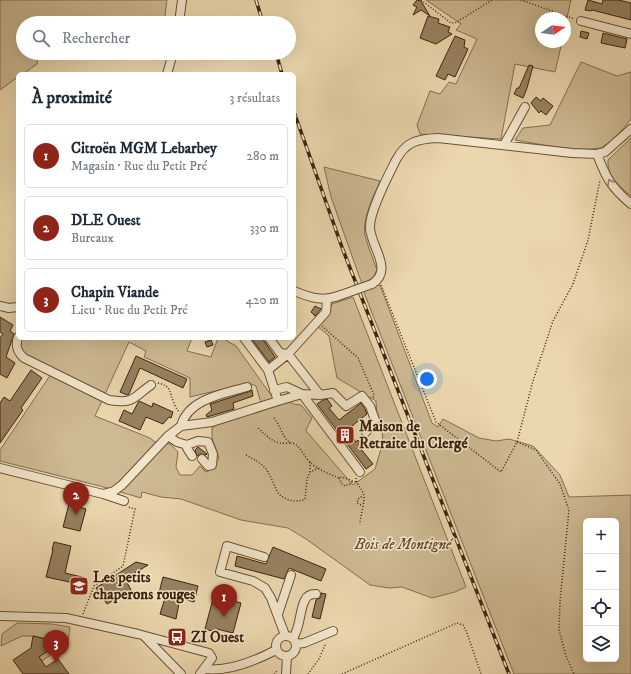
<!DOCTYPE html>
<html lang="fr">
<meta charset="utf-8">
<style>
:root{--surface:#fff;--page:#f2f2f3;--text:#1f2937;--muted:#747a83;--line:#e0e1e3;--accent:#8f2418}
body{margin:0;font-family:"IM FELL DW Pica",serif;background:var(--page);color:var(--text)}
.controls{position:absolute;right:12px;bottom:12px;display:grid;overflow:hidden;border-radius:6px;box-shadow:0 4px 16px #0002}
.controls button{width:36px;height:36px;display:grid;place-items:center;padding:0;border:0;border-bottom:1px solid var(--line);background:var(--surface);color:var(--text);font:20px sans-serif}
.compass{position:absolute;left:535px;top:12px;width:36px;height:36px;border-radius:50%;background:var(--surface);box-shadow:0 4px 16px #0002;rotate:77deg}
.you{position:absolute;left:427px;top:379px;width:14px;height:14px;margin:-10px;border:3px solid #fff;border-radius:50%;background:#1a73e8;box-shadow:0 0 0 6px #1a73e833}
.badge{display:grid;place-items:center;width:26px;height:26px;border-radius:50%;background:var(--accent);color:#fff;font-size:13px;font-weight:700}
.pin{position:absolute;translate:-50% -33px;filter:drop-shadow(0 1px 2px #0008)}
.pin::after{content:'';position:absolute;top:21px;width:14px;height:12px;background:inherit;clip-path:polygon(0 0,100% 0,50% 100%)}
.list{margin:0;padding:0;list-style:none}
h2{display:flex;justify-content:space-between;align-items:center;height:52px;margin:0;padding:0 16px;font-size:17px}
h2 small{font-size:13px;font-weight:400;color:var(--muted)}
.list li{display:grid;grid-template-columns:26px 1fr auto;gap:12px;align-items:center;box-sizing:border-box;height:64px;margin:0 8px 8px;padding:0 8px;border:1px solid var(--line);border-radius:6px}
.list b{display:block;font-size:15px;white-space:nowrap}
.list p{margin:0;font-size:13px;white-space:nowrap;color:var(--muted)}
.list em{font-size:13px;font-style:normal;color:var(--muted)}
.icon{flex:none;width:22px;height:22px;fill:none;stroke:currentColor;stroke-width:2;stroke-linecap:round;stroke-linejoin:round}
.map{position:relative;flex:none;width:631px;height:674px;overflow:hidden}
.search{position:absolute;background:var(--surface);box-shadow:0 4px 16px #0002;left:16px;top:16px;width:280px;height:44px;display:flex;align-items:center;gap:10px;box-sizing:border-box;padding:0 14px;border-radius:22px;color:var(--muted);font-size:15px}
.panel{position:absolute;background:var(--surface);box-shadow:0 4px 16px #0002;left:16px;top:72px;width:280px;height:268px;border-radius:6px}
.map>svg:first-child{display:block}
</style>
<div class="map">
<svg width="631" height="674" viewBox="0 0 631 674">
<rect width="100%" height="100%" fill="#ebd7ae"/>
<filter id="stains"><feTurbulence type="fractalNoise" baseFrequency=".005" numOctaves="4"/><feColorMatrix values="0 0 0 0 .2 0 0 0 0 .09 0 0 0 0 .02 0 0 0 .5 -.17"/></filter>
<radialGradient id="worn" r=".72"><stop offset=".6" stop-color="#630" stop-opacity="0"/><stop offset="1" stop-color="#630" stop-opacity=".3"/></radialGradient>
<path fill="#cdb992" stroke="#856e4f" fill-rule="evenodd" d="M 0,0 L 167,0 L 164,23 L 23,23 L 23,53 L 39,53 L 37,64 L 23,74 L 18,74 L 18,77 L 0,90 Z
M 426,0 L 571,0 L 565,26 L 565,18 L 541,18 L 541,42 L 562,42 L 555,72 L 515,64 L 501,139 L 420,134 L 417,125 L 430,91 L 440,94 L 449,82 L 456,84 L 477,39 L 456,30 L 461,24 Z
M 581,62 L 617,76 L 631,72 L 631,119 C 622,130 614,141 602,147 C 587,154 533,143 515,140 L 523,128 L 550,125 Z
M 631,138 L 631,196 C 619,186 607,177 608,160 Z
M 324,167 L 380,181 C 374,195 362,219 365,235 C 368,247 373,259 377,270 C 373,279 370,281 362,284 L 331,197 Z
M 380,285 L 432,423 L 438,427 L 443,419 L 479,438 L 496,441 L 509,439 L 533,446 L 560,475 L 569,497 L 631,495 L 631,674 L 514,674 L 363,290 L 373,286 ZM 586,521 L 616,521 L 616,659 L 586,659 Z
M 353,297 L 466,587 L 455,592 L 432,598 L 402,587 L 389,588 L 370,585 L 306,539 L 288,528 L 241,520 L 181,499 L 161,497 L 142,492 L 141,498 L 100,486 L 0,461 L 0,450 L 53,371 L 25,356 L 21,350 L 20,338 L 192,338 L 187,351 L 211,357 L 218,338 L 222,338 L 236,346 L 271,395 L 294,404 L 301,405 L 312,418 L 306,430 L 307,432 L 353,485 L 375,469 L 383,442 L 382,431 L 377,417 L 376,401 L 337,378 L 329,336 L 318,327 L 327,317 L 332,304 ZM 129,342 L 146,351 L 144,357 L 190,378 L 190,397 L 249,383 L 256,386 L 261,403 L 220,422 L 212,428 L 212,438 L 219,458 L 213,469 L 206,472 L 200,466 L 192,475 L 180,475 L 176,467 L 178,452 L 170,444 L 155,442 L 150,438 L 95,416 Z
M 17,623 L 52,624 L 70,627 L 68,643 L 42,661 L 39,657 L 53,647 L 54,640 L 33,636 L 22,636 L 1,646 L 2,634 Z"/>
<path fill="#978160" stroke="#3d240c" d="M 417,0 L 421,1 L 430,16 L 421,10 L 413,15 L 417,7 L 413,5 Z
M 588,0 L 602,4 L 603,0 L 619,0 L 631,3 L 631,20 L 592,10 L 591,11 L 585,10 Z
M 428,16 L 439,19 L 438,23 L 450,27 L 448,32 L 452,34 L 436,44 L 420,38 Z
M 581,31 L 589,33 L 587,39 L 580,37 Z
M 603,33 L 627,39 L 625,48 L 601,43 Z
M 455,36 L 465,40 L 464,47 L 468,49 L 455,77 L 448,74 L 445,80 L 436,76 Z
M 529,65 L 533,66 L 527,88 L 523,98 L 514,94 L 517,88 L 519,88 Z
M 536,97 L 541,101 L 543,98 L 553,106 L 546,115 L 541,111 L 539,113 L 531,103 Z
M 315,306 L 321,309 L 315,316 L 311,312 Z
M 0,317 L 13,325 L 10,331 L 14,334 L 6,357 L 15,363 L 7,378 L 0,374 L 0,338 L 3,334 L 0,332 Z
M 251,338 L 262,338 L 275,357 L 269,362 Z
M 211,340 L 213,345 L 207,347 L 205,342 Z
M 136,356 L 187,379 L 183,388 L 140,368 L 129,394 L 127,395 L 120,392 Z
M 31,370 L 42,378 L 21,408 L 23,410 L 0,443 L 0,403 L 4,397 L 10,401 Z
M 252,390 L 253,396 L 233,403 L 234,409 L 207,417 L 206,415 L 212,410 L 210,404 L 248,392 Z
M 327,399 L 332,406 L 329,408 L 339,420 L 361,403 L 365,409 L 367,414 L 347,430 L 356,442 L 358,440 L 364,448 L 361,449 L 373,464 L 366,469 L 317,404 L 323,400 Z
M 139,401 L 152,407 L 153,403 L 173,412 L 171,418 L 169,417 L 163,424 L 146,417 L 140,430 L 119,421 L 124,410 L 132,414 Z
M 198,447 L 207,454 L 206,455 L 201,454 L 197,456 L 195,450 Z
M 69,504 L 86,509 L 80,531 L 63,527 Z
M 54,542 L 71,546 L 65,573 L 86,578 L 83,594 L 72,591 L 74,583 L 46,577 L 53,550 L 52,550 Z
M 273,547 L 326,569 L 321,581 L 289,568 L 284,579 L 235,566 L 237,556 L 266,564 Z
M 136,562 L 148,565 L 125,579 L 131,590 L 107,604 L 96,588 Z
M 163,577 L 198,586 L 194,602 L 180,598 L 176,619 L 160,614 L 166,595 L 159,593 Z
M 321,593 L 326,594 L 320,619 L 312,617 L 316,600 L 321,597 Z
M 214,595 L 241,603 L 233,633 L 217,629 L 216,632 L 205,629 Z
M 33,636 L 54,641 L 53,647 L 39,657 L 46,667 L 58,659 L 69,674 L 23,674 L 13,660 L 31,648 Z"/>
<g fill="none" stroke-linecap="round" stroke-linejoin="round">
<g stroke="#685134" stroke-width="10">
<path id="minor" d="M 581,21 L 631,34
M 179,23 L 182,0
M 167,74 L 173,53
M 504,145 L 525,107
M 597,154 C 606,178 611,187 631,204
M 372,284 C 394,270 371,247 370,228 C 369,212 388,176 396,160 C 406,141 418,139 438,138 L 572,153 L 597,154 L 605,152 L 631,129
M 294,291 C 311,298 323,302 341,295
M 0,306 L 9,308 L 18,307
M 18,337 C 15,346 17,352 24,358 L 109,400 C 135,404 132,398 151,385
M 244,338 L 268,370
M 269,338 L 280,353 L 288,354 L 320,395
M 274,390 L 287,387 L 302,394 L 360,472
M 278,401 L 302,394 L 320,395 L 333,393 L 346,406 L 362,396 L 370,406 L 375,420 L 366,432
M 181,426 C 188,399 223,394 247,387
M 168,436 L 177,442 L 187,445 L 198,441 L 208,442 L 213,454 L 212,465 L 208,466 L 202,459
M 187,445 L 187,448 L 192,456
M 0,468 L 103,494 L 124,501
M 103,494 L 114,491 L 122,485 L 168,436 L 181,426 L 212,422 L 278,401 L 268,370 L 288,354 L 326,312 L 327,299
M 264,557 L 227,546 L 220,572 L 253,581 L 265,588 L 271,598 L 285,635
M 278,614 L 291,575
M 0,616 L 66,618 L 138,634 L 209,653 L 212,658 L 200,674
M276 646a10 10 0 1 1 20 0a10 10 0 1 1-20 0Z
M 144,636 L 181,674
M 293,638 C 301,626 299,611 305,600 C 307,595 312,594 316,594
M 296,644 L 304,643 L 333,631
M 204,669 C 229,672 255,661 276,650
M 286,674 L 287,656"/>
</g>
<path stroke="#3d240c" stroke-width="1.5" stroke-dasharray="1 2" stroke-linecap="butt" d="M 421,0 L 451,23 L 455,23 L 492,0
M 521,0 L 574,19
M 381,285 L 436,422 L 501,472 L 517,442 L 533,381 L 553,321 L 573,284 L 588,240 L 600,180
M 322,326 L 358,358 L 374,395 L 373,398
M 158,383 C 172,386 169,392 174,403 C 175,406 177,409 179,412
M 274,418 C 280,425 281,433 287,440 C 289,443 291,442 295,444 C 302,449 305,458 311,463 C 318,470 330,474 339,478 L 342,477 L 356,482
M 258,428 C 269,438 274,445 290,443
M 517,442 L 536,450 L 560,484 L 569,510 L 560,601 L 559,630 L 566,656 L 574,674
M 246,455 C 253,459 260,462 266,469 C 272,477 275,489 279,494 C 286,501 297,503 305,499 L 307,479 L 310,472 L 319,468
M 310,472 L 310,462
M 339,478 L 342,484 L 345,486 L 350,484 L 353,481
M 356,478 C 356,485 363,489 364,496 C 365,501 360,517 360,524
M 361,505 L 357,503 L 358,499 L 361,497 L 364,498
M 83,614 L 94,586 L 123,566 L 135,509 L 128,507
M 274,674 L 278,670
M 308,674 L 319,659 L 326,643
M 342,674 L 457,623 L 463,625 L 467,633 L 481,674"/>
<use href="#minor" stroke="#f2e5ca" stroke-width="8"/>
<g stroke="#3d240c" stroke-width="3.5">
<path id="rail" d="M 256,0 L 263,23
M 276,53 L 282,74
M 294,112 L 343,250 L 509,674"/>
</g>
<use href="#rail" stroke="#f2e5ca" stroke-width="2" stroke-dasharray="6" stroke-linecap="butt"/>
<g stroke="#685134" stroke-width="10" stroke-linecap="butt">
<path id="minor-bridge" d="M 341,295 L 372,284"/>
</g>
<use href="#minor-bridge" stroke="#f2e5ca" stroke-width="8"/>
</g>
<defs><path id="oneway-chevron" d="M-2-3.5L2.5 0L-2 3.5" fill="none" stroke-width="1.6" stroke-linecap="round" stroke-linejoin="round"/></defs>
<use stroke="#98846b" href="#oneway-chevron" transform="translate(610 182) rotate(-121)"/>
<defs>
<g id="building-square" transform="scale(1)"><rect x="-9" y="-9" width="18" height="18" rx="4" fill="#8f2418" stroke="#f2e5ca"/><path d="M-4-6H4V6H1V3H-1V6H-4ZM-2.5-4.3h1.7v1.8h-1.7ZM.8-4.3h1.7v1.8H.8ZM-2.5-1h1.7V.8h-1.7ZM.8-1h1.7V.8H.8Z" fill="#fff"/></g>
<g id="school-square" transform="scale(1)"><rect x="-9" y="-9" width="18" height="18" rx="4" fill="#8f2418" stroke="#f2e5ca"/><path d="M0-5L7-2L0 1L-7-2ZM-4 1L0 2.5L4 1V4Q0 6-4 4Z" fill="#fff"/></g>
<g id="bus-square" transform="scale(1)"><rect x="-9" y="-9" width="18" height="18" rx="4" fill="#8f2418" stroke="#f2e5ca"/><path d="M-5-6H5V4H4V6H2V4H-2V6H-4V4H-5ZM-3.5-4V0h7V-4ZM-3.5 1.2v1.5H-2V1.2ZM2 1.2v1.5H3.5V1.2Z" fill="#fff"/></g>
</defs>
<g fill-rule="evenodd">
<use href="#building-square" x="345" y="435"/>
<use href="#school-square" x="79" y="586"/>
<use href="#bus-square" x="177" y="637"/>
</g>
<g text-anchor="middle" stroke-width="3" stroke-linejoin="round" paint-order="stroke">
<g font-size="15" font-weight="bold" fill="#3d240c" stroke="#f2e5ca" text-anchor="start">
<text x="359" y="431">Maison de<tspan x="359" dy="17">Retraite du Clergé</tspan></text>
<text x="93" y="582">Les petits<tspan x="93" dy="17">chaperons rouges</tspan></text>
<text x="191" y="642">ZI Ouest</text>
</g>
<g font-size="15" font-style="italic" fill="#61492e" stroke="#f2e5ca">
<text x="403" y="549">Bois de Montigné</text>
</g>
</g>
<rect width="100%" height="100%" filter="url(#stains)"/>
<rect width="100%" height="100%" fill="url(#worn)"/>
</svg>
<div class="controls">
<button>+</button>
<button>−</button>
<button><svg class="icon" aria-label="locate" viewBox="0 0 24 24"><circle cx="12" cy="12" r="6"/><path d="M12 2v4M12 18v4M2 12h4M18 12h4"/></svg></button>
<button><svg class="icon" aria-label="layers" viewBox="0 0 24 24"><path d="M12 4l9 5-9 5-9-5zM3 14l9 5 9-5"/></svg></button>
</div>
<svg class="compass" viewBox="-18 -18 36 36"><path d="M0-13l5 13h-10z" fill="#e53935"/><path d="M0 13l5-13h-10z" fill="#747a83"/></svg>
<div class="you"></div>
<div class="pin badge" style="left:224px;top:617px">1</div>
<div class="pin badge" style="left:76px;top:515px">2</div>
<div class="pin badge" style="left:56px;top:663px">3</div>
<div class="search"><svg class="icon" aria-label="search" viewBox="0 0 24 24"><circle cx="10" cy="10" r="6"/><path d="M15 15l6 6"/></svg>Rechercher</div>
<section class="panel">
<h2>À proximité<small>3 résultats</small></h2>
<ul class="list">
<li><span class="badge">1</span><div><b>Citroën MGM Lebarbey</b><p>Magasin · Rue du Petit Pré</p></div><em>280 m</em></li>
<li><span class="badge">2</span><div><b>DLE Ouest</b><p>Bureaux</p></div><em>330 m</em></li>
<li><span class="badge">3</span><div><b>Chapin Viande</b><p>Lieu · Rue du Petit Pré</p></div><em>420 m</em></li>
</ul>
</section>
</div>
